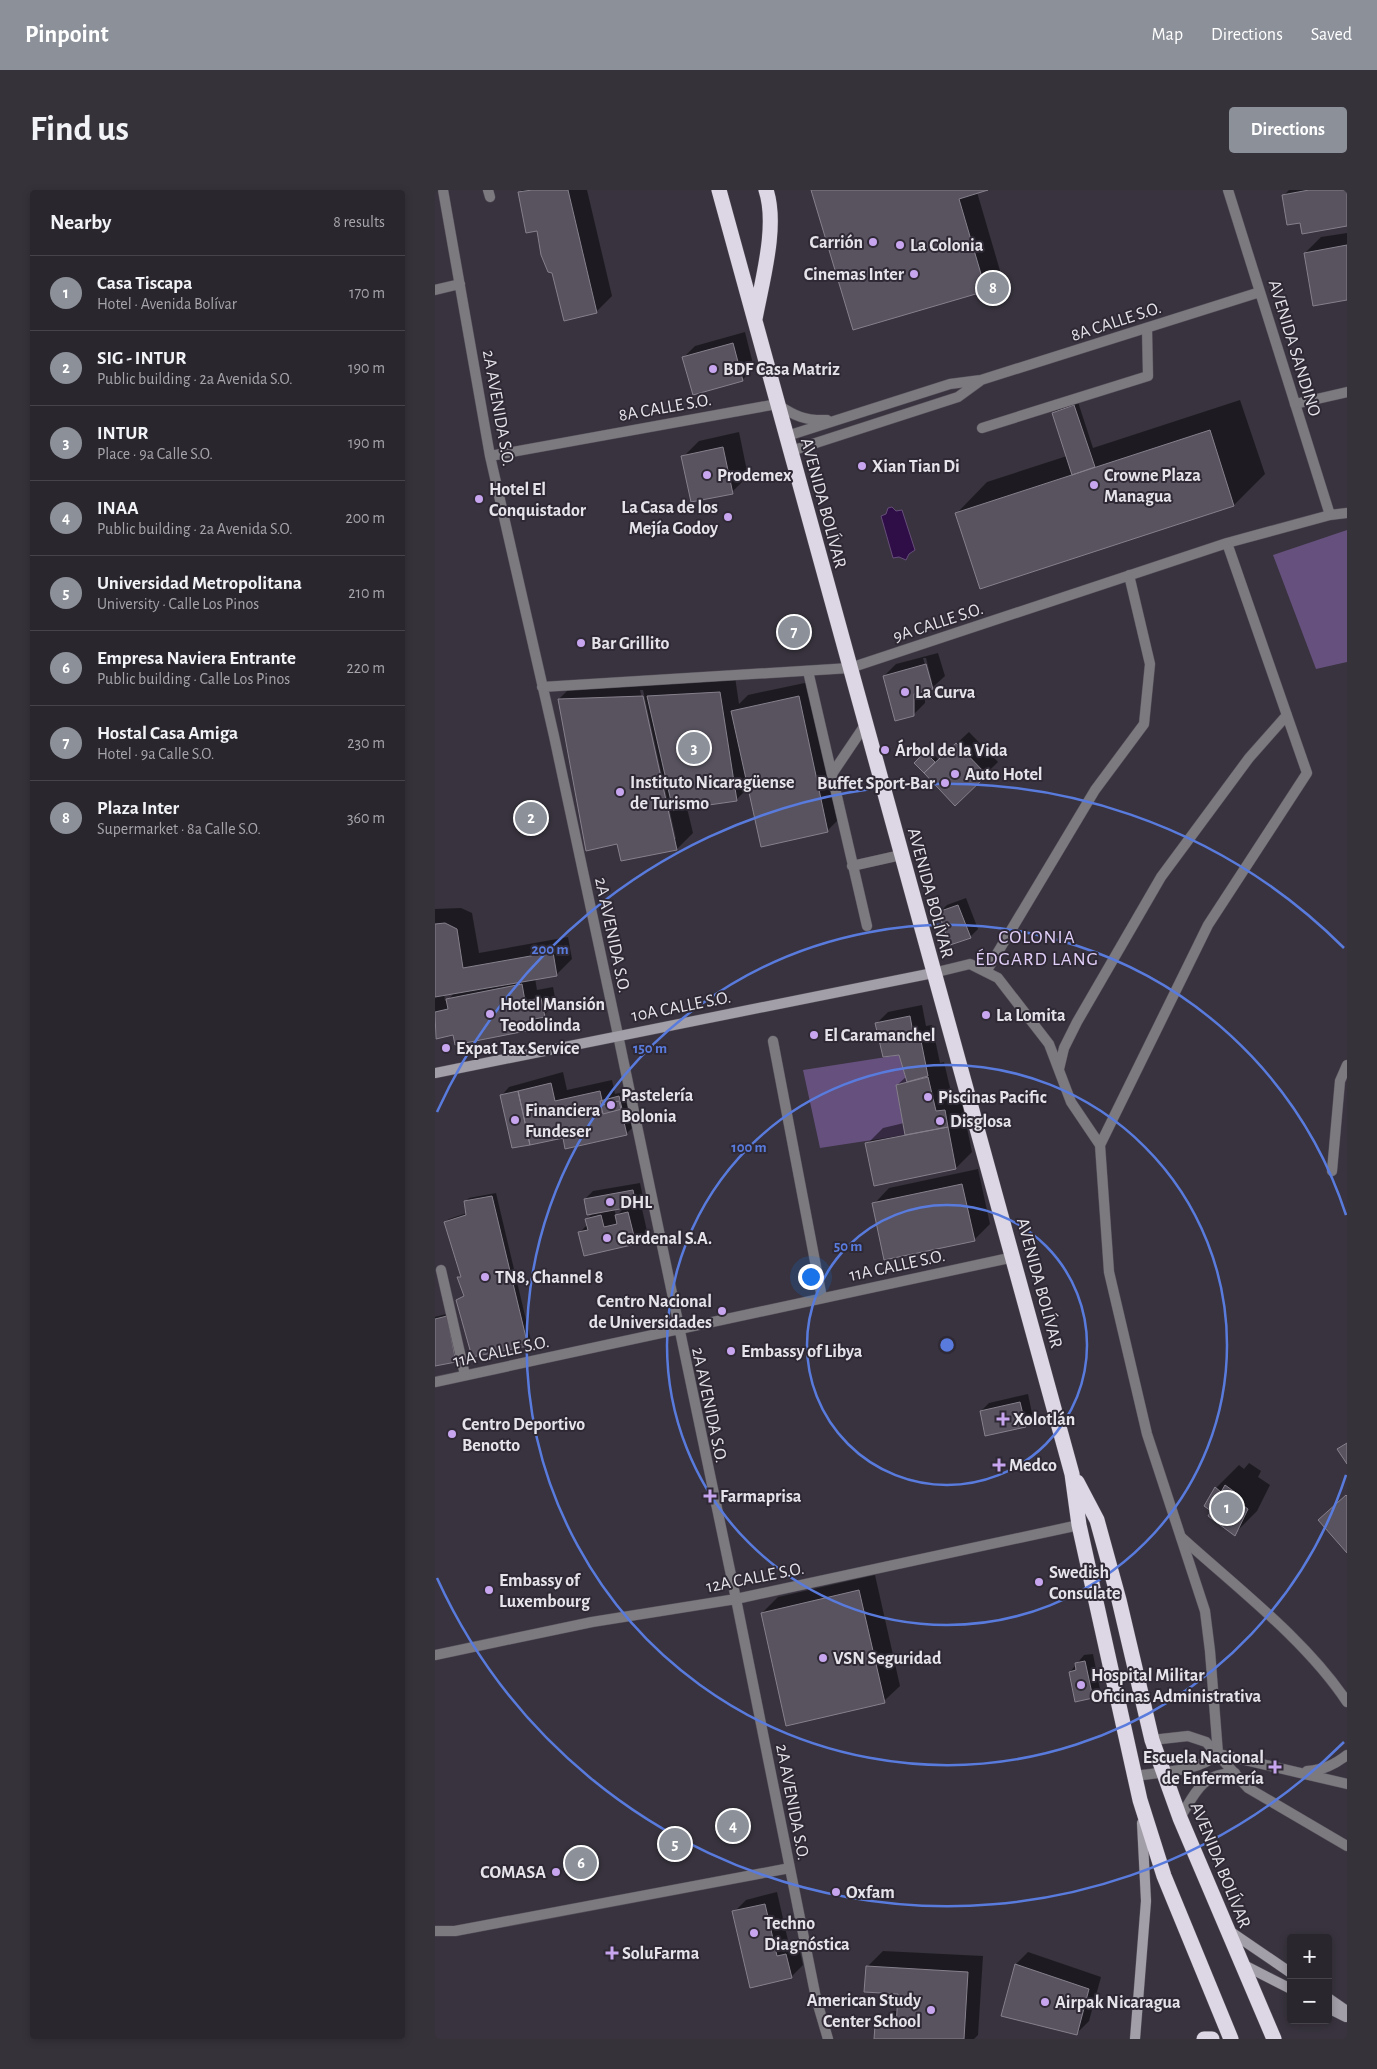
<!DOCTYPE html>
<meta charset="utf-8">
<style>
:root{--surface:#2a262e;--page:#36323a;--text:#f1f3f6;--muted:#a5a5aa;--line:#46434a;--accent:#8c9099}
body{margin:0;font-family:"Alegreya Sans",sans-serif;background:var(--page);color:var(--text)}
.controls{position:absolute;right:15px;bottom:15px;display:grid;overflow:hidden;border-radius:5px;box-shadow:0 2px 8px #0003}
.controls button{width:45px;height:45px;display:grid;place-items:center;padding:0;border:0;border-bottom:1px solid var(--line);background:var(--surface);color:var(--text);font:25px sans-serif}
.you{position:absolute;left:375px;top:1086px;width:18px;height:18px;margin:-12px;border:4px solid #fff;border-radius:50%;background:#1a73e8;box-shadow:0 0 0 8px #1a73e833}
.badge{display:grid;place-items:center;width:32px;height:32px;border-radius:50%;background:var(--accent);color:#fff;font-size:16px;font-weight:700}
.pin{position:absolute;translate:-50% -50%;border:2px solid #fff;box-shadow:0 1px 5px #0006}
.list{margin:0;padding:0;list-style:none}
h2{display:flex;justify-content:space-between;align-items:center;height:65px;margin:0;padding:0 20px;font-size:21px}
h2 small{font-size:16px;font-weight:400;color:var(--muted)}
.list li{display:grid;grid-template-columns:32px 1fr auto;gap:15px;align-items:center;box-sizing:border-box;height:75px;padding:0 20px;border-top:1px solid var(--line)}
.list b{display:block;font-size:19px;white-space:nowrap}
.list p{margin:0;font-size:16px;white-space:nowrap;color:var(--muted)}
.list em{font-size:16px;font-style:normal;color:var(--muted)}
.map{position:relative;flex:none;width:912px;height:1849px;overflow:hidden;border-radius:5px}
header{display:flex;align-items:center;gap:30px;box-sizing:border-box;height:70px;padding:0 25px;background:var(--accent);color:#fff}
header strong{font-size:24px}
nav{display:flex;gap:28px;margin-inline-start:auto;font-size:18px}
.intro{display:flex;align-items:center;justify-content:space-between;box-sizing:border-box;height:120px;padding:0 30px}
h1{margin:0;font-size:35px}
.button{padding:12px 22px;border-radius:5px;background:var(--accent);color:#fff;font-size:18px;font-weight:700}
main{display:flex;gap:30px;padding:0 30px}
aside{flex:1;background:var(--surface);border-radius:5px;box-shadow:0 2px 8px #0003}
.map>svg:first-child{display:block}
</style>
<header>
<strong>Pinpoint</strong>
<nav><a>Map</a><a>Directions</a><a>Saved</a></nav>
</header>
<div class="intro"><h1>Find us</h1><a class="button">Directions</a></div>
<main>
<aside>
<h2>Nearby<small>8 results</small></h2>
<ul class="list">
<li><span class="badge">1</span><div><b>Casa Tiscapa</b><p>Hotel · Avenida Bolívar</p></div><em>170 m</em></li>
<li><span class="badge">2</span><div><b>SIG - INTUR</b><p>Public building · 2a Avenida S.O.</p></div><em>190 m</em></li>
<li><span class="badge">3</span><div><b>INTUR</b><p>Place · 9a Calle S.O.</p></div><em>190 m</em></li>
<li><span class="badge">4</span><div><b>INAA</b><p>Public building · 2a Avenida S.O.</p></div><em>200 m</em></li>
<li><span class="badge">5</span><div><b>Universidad Metropolitana</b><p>University · Calle Los Pinos</p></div><em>210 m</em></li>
<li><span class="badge">6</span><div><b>Empresa Naviera Entrante</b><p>Public building · Calle Los Pinos</p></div><em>220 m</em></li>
<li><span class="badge">7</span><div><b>Hostal Casa Amiga</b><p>Hotel · 9a Calle S.O.</p></div><em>230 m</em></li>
<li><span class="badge">8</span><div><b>Plaza Inter</b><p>Supermarket · 8a Calle S.O.</p></div><em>360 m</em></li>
</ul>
</aside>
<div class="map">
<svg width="912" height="1849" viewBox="0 0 912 1849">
<rect width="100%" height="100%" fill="#38333e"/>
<path fill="#66507d" d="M 912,340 L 912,472 L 881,479 L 838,365 Z
M 464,865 L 472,892 L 461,895 L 470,945 L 385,958 L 368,880 Z"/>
<path fill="#2f0e48" stroke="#664e79" d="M 457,317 L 461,321 L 467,320 L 480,360 L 474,364 L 471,370 L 464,367 L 458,368 L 446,326 L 451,324 L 453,318 Z"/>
<path fill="#0007" fill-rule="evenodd" d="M 87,0 L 152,0 L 177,106 L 161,122 L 118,81 L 103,40 L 84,3 Z
M 377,0 L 548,0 L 542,2 L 566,84 L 550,99 Z
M 854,0 L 912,0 L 866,31 L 848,6 Z
M 912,43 L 912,109 L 870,63 L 886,47 Z
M 310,142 L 319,178 L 307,190 L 248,168 L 260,156 Z
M 805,210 L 830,284 L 799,315 L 545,398 L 522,323 L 552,292 L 632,266 L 618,223 L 622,219 L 643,212 L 658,258 Z
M 304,242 L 313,286 L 297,302 L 248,267 L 264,251 Z
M 503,463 L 510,486 L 497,498 L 490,500 L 490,513 L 478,525 L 449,486 L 461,474 ZM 488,468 L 491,468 L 497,492 L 495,492 Z
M 300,487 L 304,514 L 313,505 L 379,491 L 408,625 L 392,641 L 314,597 L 301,610 L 252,618 L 258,643 L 242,659 L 182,653 L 124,509 L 140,493 L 224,491 L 225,495 L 230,490 ZM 205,500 L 208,500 L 241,649 L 238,649 Z
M 534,542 L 563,572 L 520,614 L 481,573 L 494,559 L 504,570 Z
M 531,708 L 543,739 L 535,747 L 504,723 L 512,715 Z
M 26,718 L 37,723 L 44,763 L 133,747 L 137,769 L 121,785 L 100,788 L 102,800 L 118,797 L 121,813 L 95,839 L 19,844 L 0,849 L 0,719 ZM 20,802 L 13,810 L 10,811 L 9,804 Z
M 487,815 L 491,836 L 497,835 L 505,873 L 509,872 L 517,906 L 525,904 L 537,962 L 521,978 L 432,954 L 448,938 L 469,933 L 462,895 L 472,886 L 465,864 L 441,834 L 453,822 Z
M 128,882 L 132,900 L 177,890 L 180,904 L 196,900 L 203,932 L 191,944 L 129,946 L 67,905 L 74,897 Z
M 543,979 L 555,1034 L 539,1050 L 439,1014 L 454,998 Z
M 205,993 L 208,1007 L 205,1010 L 212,1041 L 200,1053 L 145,1042 L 153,1034 L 152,1029 L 159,1022 L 150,1009 L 158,1001 ZM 191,1016 L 181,1026 L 179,1018 Z
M 61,1003 L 96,1151 L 92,1155 L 23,1110 L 30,1105 L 23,1088 L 27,1085 L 10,1032 L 14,1029 L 32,1023 L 30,1012 L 34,1008 Z
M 15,1123 L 24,1167 L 21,1170 L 0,1175 L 0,1127 Z
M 593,1204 L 598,1228 L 590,1236 L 546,1221 L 554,1213 Z
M 814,1273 L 826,1281 L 823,1287 L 835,1295 L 822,1321 L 799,1344 L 777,1321 L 781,1298 L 804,1275 L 809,1279 Z
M 440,1385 L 465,1496 L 449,1511 L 327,1423 L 343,1407 Z
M 658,1464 L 665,1499 L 657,1507 L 635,1482 L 649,1465 Z
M 342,1702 L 354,1755 L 363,1753 L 368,1775 L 356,1787 L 299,1722 L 311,1710 Z
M 448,1761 L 548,1766 L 543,1845 L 539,1849 L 441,1849 L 441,1837 L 457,1821 L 463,1821 L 465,1803 L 432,1777 Z
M 593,1762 L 666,1787 L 654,1831 L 642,1843 L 567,1825 L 581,1774 Z"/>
<path fill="#58535f" stroke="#86808d" d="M 97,0 L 133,0 L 162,123 L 129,131 L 117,83 L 113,82 L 106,65 L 102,41 L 91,43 L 83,2 Z
M 376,0 L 553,0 L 524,9 L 551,101 L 418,140 Z
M 874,0 L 912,0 L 912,36 L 867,44 L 865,33 L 852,35 L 847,5 Z
M 912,55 L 912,110 L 878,116 L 869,63 Z
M 298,153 L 308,191 L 258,205 L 247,167 Z
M 639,215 L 660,277 L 637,285 L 617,223 Z
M 775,240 L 799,316 L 545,399 L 520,323 Z
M 288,257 L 298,304 L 256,312 L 246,266 Z
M 491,474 L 498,499 L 479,504 L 479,526 L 460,531 L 448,486 Z
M 285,502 L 302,611 L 238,620 L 212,506 Z
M 208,506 L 242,660 L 186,671 L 182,654 L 151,661 L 123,509 Z
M 364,506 L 393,642 L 326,657 L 296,521 Z
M 521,553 L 552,585 L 520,616 L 489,583 Z
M 490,562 L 500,572 L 489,583 L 479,573 Z
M 523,715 L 536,748 L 515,755 L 503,722 Z
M 10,733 L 22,739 L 28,778 L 118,762 L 122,786 L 0,807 L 0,734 Z
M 87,794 L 90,811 L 106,808 L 110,827 L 94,830 L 96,840 L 20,855 L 18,845 L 1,849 L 0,822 L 13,819 L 11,809 Z
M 475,826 L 479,848 L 485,846 L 493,886 L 472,892 L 464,865 L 448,867 L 440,833 Z
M 493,887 L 501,921 L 510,920 L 513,937 L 470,945 L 461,895 Z
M 116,893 L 120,911 L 165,901 L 168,915 L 184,911 L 192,945 L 130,959 L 128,948 L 95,955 L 83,901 Z
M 83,901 L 95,955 L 77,958 L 65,905 Z
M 184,906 L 187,919 L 168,924 L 165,911 Z
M 513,937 L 521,979 L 439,996 L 430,953 Z
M 527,994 L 540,1051 L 449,1070 L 437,1013 Z
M 198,1000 L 201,1016 L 152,1025 L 149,1009 Z
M 57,1006 L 93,1156 L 37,1167 L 21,1110 L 29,1106 L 22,1087 L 26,1087 L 9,1032 L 31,1025 L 29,1011 Z
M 193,1022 L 201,1054 L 149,1066 L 143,1042 L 153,1040 L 150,1029 L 166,1025 L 169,1037 L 182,1034 L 180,1025 Z
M 12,1126 L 21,1172 L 0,1176 L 0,1129 Z
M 585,1212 L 591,1237 L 550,1246 L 545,1221 Z
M 912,1253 L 912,1274 L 902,1259 Z
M 790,1295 L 804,1305 L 801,1310 L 813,1319 L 800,1346 L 773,1326 L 776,1321 L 769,1316 L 780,1297 L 786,1302 Z
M 911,1305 L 912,1306 L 912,1363 L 883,1330 Z
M 424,1400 L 450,1513 L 351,1536 L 326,1423 Z
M 650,1471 L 658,1508 L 640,1512 L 634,1482 L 641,1480 L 640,1473 Z
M 330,1714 L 342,1766 L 351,1764 L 357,1788 L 315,1798 L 297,1721 Z
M 580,1774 L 654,1799 L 642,1845 L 566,1826 Z
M 431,1776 L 533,1782 L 529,1849 L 439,1849 L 440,1836 L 461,1837 L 463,1804 L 429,1802 Z"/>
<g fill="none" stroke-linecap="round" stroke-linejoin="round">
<g stroke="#544f5a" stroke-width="11">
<path id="lane" d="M 53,0 L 55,7
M 860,214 L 912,202
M 547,238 L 713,186 L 712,138
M 373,481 L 432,736
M 397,584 L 430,535
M 417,676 L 466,665
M 897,981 L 905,891 L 912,875
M 6,1080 L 30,1185
M 746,1347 C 801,1397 871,1450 912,1512
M 717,1550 L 753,1546 L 771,1552 L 813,1598 L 912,1656
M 784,1564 L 912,1594
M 872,1581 C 888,1580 899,1575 912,1565
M 745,1628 C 760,1603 767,1583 800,1583"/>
</g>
<g stroke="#544f5a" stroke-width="11">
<path id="street" d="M 8,0 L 55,266 L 119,546 L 183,845 L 301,1409 L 381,1808 L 393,1849
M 793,0 L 895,325
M 0,100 L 25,94
M 352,246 L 515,194 L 546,190 L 825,102
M 356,261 L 523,207 L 545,191
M 55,266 L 342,214 C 359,226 371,231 392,230
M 107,497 L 415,478 L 792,353 L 895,325 L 912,323
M 551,782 L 660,600 L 709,534 L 715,474 L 694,385
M 498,783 L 535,774 L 563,788 L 614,854 L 636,912 L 665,955 L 674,1082 L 712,1244 L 770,1421 L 775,1461 L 783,1564 C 763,1582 725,1582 700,1586
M 338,851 L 387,1108
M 624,879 L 629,858 L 642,832 L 726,687 L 814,568 L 852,525
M 665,955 L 773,735 L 872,583 L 792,353
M 0,1192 L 579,1067
M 0,1465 L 157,1432 L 301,1409 L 644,1335
M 0,1741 L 20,1741 L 355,1678"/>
</g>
<g stroke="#544f5a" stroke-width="11">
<path id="secondary" d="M 0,883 L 498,783
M 793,1740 L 856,1783
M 805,1773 L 856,1799
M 893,1808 L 912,1821
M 893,1818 L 911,1827
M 700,1849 L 711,1711 L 707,1633"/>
</g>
<g stroke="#544f5a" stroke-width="16">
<path id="highway" d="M 284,0 L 637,1284 L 644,1335 L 705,1610 L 729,1686 L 796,1849
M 320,129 C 327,91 343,36 331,0
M 642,1292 L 662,1330 L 684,1410 L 717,1550 L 745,1628 L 839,1849
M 769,1849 L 777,1849"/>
</g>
<use href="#lane" stroke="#7c797f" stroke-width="10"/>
<use href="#street" stroke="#7c797f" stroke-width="10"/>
<use href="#secondary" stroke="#a39fa8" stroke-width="10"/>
<use href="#highway" stroke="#ddd6e4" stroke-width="15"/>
</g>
<g fill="none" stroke="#597bdd" stroke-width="2.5">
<circle cx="512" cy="1155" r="140"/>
<circle cx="512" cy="1155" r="280"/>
<path d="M911 1285A420 420 0 1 1 911 1025"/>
<path d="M909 1552A561 561 0 0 1 2 1388M2 922A561 561 0 0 1 909 758"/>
</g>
<g fill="#c8a6ef" stroke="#2e2934" stroke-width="2">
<circle cx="438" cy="52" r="5"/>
<circle cx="465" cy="55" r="5"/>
<circle cx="479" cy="84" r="5"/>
<circle cx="278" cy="179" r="5"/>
<circle cx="427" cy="276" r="5"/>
<circle cx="272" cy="285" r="5"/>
<circle cx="659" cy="295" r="5"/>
<circle cx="44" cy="309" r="5"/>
<circle cx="293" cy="327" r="5"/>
<circle cx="146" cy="453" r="5"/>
<circle cx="470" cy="502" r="5"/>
<circle cx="450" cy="560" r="5"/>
<circle cx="520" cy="584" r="5"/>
<circle cx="510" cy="593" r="5"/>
<circle cx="185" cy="602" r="5"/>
<circle cx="55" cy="824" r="5"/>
<circle cx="551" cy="825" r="5"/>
<circle cx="379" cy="845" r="5"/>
<circle cx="11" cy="858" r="5"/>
<circle cx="493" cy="907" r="5"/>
<circle cx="176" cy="915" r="5"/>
<circle cx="80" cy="930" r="5"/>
<circle cx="505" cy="931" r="5"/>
<circle cx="175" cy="1012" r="5"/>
<circle cx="172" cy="1048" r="5"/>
<circle cx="50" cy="1087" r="5"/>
<circle cx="287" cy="1121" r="5"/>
<circle cx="296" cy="1161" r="5"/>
<path d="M565.5 1221.5h5v5h5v5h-5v5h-5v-5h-5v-5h5z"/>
<circle cx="17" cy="1244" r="5"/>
<path d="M561.5 1267.5h5v5h5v5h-5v5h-5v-5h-5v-5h5z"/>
<path d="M272.5 1298.5h5v5h5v5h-5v5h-5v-5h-5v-5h5z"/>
<circle cx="604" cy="1392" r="5"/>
<circle cx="54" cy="1400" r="5"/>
<circle cx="388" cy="1468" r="5"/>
<circle cx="646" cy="1495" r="5"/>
<path d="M837.5 1569.5h5v5h5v5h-5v5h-5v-5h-5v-5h5z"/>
<circle cx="121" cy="1682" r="5"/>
<circle cx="401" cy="1702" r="5"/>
<circle cx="319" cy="1743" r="5"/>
<path d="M174.5 1755.5h5v5h5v5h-5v5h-5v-5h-5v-5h5z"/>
<circle cx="610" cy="1812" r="5"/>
<circle cx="496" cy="1820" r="5"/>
</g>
<g text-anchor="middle" stroke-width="4" stroke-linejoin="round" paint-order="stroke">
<g font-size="18" font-weight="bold" fill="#e6e3ea" stroke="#2e2934" text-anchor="start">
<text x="428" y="58" text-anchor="end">Carrión</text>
<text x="475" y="61">La Colonia</text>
<text x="469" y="90" text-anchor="end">Cinemas Inter</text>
<text x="288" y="185">BDF Casa Matriz</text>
<text x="437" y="282">Xian Tian Di</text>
<text x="282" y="291">Prodemex</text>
<text x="669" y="291">Crowne Plaza<tspan x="669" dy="21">Managua</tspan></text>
<text x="54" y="305">Hotel El<tspan x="54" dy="21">Conquistador</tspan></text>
<text x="283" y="323" text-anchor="end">La Casa de los<tspan x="283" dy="21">Mejía Godoy</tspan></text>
<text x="156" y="459">Bar Grillito</text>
<text x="480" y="508">La Curva</text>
<text x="460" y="566">Árbol de la Vida</text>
<text x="530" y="590">Auto Hotel</text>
<text x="195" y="598">Instituto Nicaragüense<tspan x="195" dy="21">de Turismo</tspan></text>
<text x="500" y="599" text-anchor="end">Buffet Sport-Bar</text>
<text x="65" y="820">Hotel Mansión<tspan x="65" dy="21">Teodolinda</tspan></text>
<text x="561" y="831">La Lomita</text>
<text x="389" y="851">El Caramanchel</text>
<text x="21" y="864">Expat Tax Service</text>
<text x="186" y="911">Pastelería<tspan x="186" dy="21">Bolonia</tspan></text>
<text x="503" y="913">Piscinas Pacific</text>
<text x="90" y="926">Financiera<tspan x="90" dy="21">Fundeser</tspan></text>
<text x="515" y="937">Disglosa</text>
<text x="185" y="1018">DHL</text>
<text x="182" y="1054">Cardenal S.A.</text>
<text x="60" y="1093">TN8, Channel 8</text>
<text x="277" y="1117" text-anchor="end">Centro Nacional<tspan x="277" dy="21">de Universidades</tspan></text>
<text x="306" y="1167">Embassy of Libya</text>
<text x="578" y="1235">Xolotlán</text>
<text x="27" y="1240">Centro Deportivo<tspan x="27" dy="21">Benotto</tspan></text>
<text x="574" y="1281">Medco</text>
<text x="285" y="1312">Farmaprisa</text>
<text x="614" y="1388">Swedish<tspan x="614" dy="21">Consulate</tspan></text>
<text x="64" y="1396">Embassy of<tspan x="64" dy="21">Luxembourg</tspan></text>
<text x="398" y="1474">VSN Seguridad</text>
<text x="656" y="1491">Hospital Militar<tspan x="656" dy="21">Oficinas Administrativa</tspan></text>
<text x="829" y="1573" text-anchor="end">Escuela Nacional<tspan x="829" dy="21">de Enfermería</tspan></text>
<text x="111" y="1688" text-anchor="end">COMASA</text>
<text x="411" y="1708">Oxfam</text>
<text x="329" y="1739">Techno<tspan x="329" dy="21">Diagnóstica</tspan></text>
<text x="187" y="1769">SoluFarma</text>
<text x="486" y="1816" text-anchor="end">American Study<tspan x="486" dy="21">Center School</tspan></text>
<text x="620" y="1818">Airpak Nicaragua</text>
</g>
<g font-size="18" fill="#e6e3ea" stroke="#2e2934">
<text transform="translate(681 131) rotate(-18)" y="6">8A CALLE S.O.</text>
<text transform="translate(860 158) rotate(73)" y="6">AVENIDA SANDINO</text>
<text transform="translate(230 217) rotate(-10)" y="6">8A CALLE S.O.</text>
<text transform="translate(64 218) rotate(80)" y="6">2A AVENIDA S.O.</text>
<text transform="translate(389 313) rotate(75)" y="6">AVENIDA BOLÍVAR</text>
<text transform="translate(503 432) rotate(-18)" y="6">9A CALLE S.O.</text>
<text transform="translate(496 703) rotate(75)" y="6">AVENIDA BOLÍVAR</text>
<text transform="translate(178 745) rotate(78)" y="6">2A AVENIDA S.O.</text>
<text transform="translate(246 816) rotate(-11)" y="6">10A CALLE S.O.</text>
<text transform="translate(462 1075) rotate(-12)" y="6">11A CALLE S.O.</text>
<text transform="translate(605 1093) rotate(75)" y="6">AVENIDA BOLÍVAR</text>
<text transform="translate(66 1161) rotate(-12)" y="6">11A CALLE S.O.</text>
<text transform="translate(275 1215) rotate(78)" y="6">2A AVENIDA S.O.</text>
<text transform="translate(320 1387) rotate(-11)" y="6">12A CALLE S.O.</text>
<text transform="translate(358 1612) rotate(79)" y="6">2A AVENIDA S.O.</text>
<text transform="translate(786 1675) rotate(68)" y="6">AVENIDA BOLÍVAR</text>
</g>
<g font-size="19" letter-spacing="1" fill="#e3d0fa" stroke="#2e2934">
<text x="602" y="753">COLONIA<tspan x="602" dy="22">ÉDGARD LANG</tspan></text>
</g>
</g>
<circle cx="512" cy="1155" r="8" fill="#597bdd" stroke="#2e2934" stroke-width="2.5"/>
<g font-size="15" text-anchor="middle" font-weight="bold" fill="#597bdd" stroke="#2e2934" stroke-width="4" stroke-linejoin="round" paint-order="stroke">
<text x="115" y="764">200 m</text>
<text x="215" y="863">150 m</text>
<text x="314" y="962">100 m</text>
<text x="413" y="1061">50 m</text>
</g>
</svg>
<div class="controls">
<button>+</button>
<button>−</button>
</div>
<div class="you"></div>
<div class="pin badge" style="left:792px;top:1318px">1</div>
<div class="pin badge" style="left:96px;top:628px">2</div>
<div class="pin badge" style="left:259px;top:558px">3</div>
<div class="pin badge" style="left:298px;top:1636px">4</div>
<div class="pin badge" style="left:240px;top:1654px">5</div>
<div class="pin badge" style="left:146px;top:1673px">6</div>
<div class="pin badge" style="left:359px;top:442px">7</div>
<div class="pin badge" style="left:558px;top:98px">8</div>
</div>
</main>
